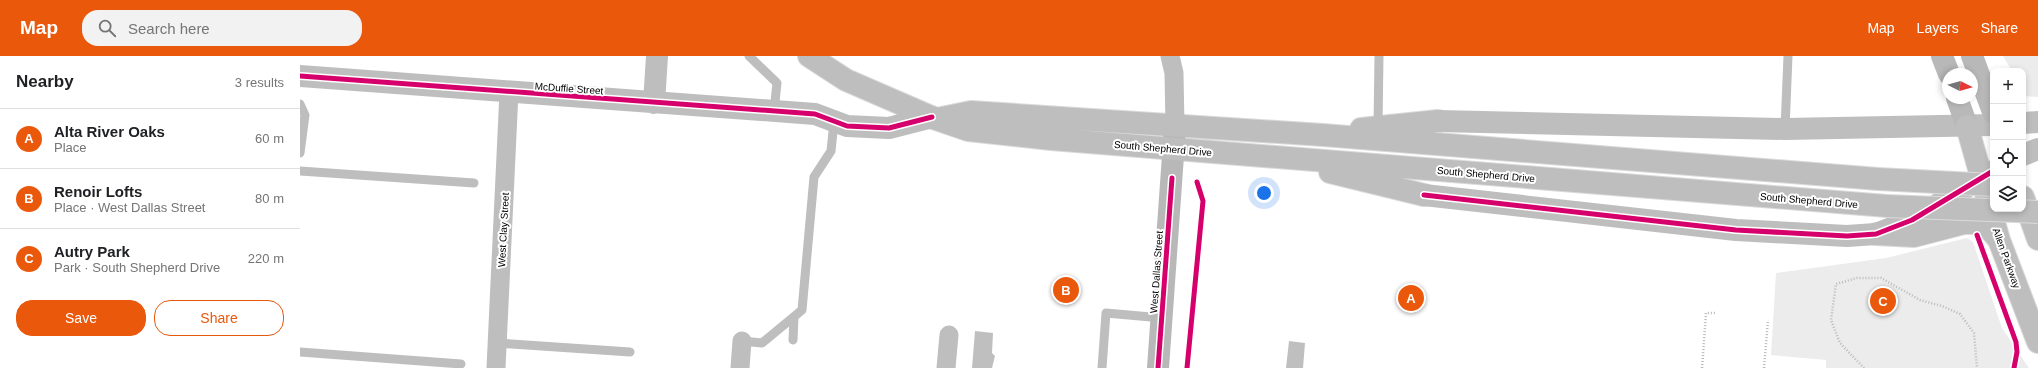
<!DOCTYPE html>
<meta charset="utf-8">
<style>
:root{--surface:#fff;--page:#f2f2f2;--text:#202124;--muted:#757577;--line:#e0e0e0;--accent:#ea580c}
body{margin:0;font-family:Arial,sans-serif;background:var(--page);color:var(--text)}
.controls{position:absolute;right:12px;top:12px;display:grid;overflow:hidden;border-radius:8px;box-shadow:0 2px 6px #0003}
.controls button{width:36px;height:36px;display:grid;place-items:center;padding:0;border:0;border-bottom:1px solid var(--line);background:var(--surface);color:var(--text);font:20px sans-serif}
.compass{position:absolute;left:1642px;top:12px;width:36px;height:36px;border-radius:50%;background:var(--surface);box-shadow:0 2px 6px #0003;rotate:95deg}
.you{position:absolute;left:964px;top:137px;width:14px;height:14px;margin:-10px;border:3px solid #fff;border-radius:50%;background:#1a73e8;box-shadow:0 0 0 6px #1a73e833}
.badge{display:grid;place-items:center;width:26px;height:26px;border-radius:50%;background:var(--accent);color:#fff;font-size:13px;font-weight:700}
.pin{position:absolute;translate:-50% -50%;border:2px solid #fff;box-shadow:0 1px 4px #0006}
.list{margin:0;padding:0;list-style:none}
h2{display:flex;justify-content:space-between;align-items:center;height:52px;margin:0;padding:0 16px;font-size:17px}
h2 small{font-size:13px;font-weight:400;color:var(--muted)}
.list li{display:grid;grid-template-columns:26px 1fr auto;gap:12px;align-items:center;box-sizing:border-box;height:60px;padding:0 16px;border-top:1px solid var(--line)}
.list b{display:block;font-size:15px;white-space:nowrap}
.list p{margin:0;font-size:13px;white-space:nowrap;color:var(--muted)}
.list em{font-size:13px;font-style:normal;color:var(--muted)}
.actions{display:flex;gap:8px;padding:12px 16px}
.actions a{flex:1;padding:9px 0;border:1px solid var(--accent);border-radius:16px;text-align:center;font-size:14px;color:var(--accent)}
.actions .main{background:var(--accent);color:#fff}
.icon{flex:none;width:22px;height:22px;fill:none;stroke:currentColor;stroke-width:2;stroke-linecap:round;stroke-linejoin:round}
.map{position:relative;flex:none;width:1738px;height:312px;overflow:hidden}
header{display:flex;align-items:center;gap:24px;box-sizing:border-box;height:56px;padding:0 20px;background:var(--accent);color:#fff}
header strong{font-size:19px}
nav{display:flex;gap:22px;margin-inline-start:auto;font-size:14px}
.search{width:280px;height:36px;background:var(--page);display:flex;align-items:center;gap:10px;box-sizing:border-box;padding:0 14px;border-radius:16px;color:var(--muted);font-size:15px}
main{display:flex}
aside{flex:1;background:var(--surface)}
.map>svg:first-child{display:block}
</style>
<header>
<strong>Map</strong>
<div class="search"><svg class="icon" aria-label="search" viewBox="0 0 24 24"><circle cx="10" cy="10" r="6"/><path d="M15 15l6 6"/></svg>Search here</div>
<nav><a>Map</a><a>Layers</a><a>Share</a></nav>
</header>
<main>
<aside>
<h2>Nearby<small>3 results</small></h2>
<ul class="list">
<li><span class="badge">A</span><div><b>Alta River Oaks</b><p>Place</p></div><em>60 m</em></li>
<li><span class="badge">B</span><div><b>Renoir Lofts</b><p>Place · West Dallas Street</p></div><em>80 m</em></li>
<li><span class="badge">C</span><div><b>Autry Park</b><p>Park · South Shepherd Drive</p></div><em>220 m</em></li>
</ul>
<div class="actions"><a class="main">Save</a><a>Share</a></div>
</aside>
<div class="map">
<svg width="1738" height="312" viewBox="0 0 1738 312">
<rect width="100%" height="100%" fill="#fff"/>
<path fill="#ececec" d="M 1703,0 L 1738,0 L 1738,41 L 1723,40 L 1723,15 L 1712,15 Z
M 1667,182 L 1673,186 L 1702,272 L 1729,312 L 1526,312 L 1526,304 L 1471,299 L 1476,217 L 1586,202 Z"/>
<path fill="#bfbfbf" d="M 675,275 L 693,277 L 692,297 L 695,300 L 692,312 L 672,312 Z
M 989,285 L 1005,287 L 1003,312 L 986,312 Z"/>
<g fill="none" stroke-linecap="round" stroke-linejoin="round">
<g stroke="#dbdbdb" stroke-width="24">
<path id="primary" d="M 509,0 L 546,24 L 636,63 L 668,74 L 751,83 L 1587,150
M 637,63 L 671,56 L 1023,79 L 1578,123
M 1667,70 L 1699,184 L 1738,286
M 1061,73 L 1138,65
M 1030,116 L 1124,139
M 1723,141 L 1738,183
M 1576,178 L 1614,180 L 1664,167 L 1678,167 L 1689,172 L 1699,184"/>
</g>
<path stroke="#b9b9b9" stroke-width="2.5" stroke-dasharray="1 2" stroke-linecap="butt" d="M 1402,312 L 1406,257 L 1416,257
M 1464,312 L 1468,264
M 1564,312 L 1540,287 L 1531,264 L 1536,228 L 1557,222 L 1581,222 L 1620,244 L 1642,250 L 1660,258 L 1674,277 L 1677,312"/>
<path stroke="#bebebe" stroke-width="9" d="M 449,0 L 477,27 L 474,55
M 0,48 L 5,59 L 0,97
M 1078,70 L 1079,0
M 1485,73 L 1488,0
M 0,115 L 174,127
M 493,284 L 494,261
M 442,285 L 462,287 L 502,254 L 514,121 L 531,95 L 534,66
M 197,287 L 330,296
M 0,296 L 161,308
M 802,312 L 806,257 L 862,262"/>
<path stroke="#bebebe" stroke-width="19" d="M 870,0 L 874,17 L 875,71
M 196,312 L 209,36
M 440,312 L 442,285
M 646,312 L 649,279"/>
<path stroke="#bebebe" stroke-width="22" d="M 0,20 L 515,58 L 547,70 L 589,72 L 632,61
M 354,47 L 357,0
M 1138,65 L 1485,73 L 1693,69
M 1723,67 L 1738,66
M 1723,99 L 1738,93
M 1124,139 L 1436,174 L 1547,180 L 1576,178 L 1612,164 L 1693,115"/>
<path stroke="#b8b8b8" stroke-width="22" d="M 1642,0 L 1649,18
M 1672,0 L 1693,56
M 1657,42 L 1667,70
M 858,312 L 875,71"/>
<use href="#primary" stroke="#bebebe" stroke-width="22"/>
<g stroke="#dbdbdb" stroke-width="24" stroke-linecap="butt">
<path id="primary-bridge" d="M 1578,123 L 1693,129
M 1587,150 L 1738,156"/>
</g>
<use href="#primary-bridge" stroke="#bebebe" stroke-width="22"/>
<g stroke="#fff" stroke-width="8">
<path id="cycleway" d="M 0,20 L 515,58 L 547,70 L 589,72 L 632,61
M 1124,139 L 1436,174 L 1547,180 L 1576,178 L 1612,164 L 1693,115
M 1677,179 L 1716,286 L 1717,296 L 1714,312
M 858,312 L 872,122
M 887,312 L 903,145 L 897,126"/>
</g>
<use href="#cycleway" stroke="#d6006c" stroke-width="5"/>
</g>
<g text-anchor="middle" stroke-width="4" stroke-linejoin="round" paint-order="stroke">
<g font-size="10" fill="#000" stroke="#fff">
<text transform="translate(269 32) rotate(4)" y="4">McDuffie Street</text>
<text transform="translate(863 92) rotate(5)" y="4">South Shepherd Drive</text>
<text transform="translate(1186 118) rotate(5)" y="4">South Shepherd Drive</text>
<text transform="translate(1509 144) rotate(5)" y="4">South Shepherd Drive</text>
<text transform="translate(203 174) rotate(-87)" y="4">West Clay Street</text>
<text transform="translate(1707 202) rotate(70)" y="4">Allen Parkway</text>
<text transform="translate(856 216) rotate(-86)" y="4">West Dallas Street</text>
</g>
</g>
</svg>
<div class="controls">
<button>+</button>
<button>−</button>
<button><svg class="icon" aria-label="locate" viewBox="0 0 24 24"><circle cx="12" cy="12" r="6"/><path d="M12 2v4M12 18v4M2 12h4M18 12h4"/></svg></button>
<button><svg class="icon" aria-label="layers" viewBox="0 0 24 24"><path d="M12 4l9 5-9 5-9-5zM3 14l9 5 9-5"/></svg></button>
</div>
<svg class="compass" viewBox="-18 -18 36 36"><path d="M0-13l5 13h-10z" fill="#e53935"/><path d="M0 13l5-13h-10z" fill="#757577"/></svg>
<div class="you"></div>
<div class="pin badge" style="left:1111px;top:242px">A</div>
<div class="pin badge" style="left:766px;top:234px">B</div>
<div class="pin badge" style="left:1583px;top:245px">C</div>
</div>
</main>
